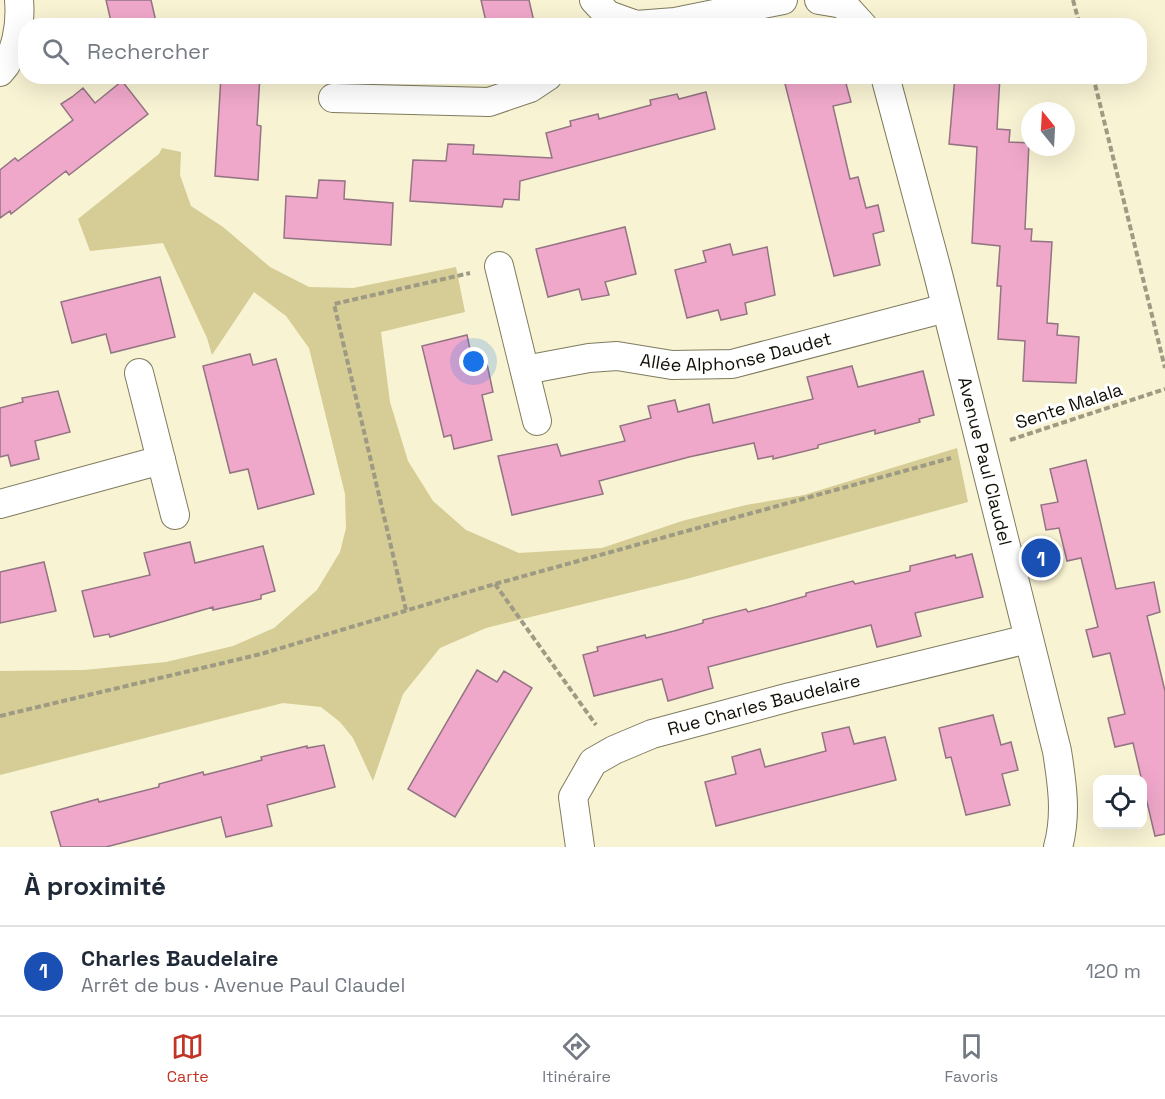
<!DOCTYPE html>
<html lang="fr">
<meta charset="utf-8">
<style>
:root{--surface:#fff;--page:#f2f2f3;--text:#1f2937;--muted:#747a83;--line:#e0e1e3;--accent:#c23526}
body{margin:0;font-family:"Space Grotesk",sans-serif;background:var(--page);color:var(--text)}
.controls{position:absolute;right:18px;bottom:18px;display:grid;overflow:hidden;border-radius:12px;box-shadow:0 6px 24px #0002}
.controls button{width:54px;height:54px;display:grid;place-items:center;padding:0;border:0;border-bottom:2px solid var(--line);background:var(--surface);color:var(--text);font:30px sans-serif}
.compass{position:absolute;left:1021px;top:102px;width:54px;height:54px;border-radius:50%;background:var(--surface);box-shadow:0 6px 24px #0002;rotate:342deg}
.you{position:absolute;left:474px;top:362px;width:21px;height:21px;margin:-15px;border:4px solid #fff;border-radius:50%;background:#1a73e8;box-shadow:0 0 0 9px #1a73e833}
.badge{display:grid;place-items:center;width:39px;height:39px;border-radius:50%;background:var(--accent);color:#fff;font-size:20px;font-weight:700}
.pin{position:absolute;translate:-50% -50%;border:3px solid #fff;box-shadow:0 2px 6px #0006}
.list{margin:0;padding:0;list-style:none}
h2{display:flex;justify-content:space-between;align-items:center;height:78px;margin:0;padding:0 24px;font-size:26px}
h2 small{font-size:20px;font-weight:400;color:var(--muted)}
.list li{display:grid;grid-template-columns:39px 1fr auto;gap:18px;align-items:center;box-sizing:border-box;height:90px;padding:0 24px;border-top:2px solid var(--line)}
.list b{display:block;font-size:22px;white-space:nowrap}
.list p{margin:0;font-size:20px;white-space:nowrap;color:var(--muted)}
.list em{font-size:20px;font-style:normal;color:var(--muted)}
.icon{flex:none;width:33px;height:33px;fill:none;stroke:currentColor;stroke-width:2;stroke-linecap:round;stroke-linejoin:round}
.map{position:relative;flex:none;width:1165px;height:847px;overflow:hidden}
.search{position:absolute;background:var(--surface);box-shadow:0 6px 24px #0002;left:18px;right:18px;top:18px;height:66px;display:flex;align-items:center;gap:15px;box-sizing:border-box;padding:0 21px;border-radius:24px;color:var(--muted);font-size:22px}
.sheet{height:168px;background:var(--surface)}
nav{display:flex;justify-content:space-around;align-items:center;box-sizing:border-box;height:84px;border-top:2px solid var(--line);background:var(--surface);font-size:16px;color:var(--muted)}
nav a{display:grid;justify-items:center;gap:3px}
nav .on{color:var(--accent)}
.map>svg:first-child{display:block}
</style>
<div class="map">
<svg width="1165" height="847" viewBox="0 0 1165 847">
<rect width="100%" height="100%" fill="#f8f3d3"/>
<path fill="#d5cc96" d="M 162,148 L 181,152 L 180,175 L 191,206 L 223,227 L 270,267 L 309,287 L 353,288 L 456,267 L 465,312 L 381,332 L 390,402 L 408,461 L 433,501 L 466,530 L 519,553 L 602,548 L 682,521 L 746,505 L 804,495 L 957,448 L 968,502 L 690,578 L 486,628 L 440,648 L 403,694 L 373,781 L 353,738 L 340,722 L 321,707 L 283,703 L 0,775 L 0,671 L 84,670 L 166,662 L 233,646 L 274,628 L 317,590 L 340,552 L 346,528 L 345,494 L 309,348 L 286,316 L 254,292 L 212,355 L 207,338 L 163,243 L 90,251 L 78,219 L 159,154 Z"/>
<path fill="#f0a8ca" stroke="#927482" stroke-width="1.5" d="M 106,0 L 151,0 L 157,26 L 112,26 Z
M 481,0 L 529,0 L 535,26 L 487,26 Z
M 221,76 L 260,76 L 257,125 L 261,126 L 258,180 L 215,176 Z
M 783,76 L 844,76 L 851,102 L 833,106 L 850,179 L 858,177 L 866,208 L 878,205 L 884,231 L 873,234 L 880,265 L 834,276 Z
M 955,76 L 1000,76 L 997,129 L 1010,130 L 1009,142 L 1029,143 L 1025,229 L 1032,229 L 1031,241 L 1052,242 L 1047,323 L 1058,324 L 1057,335 L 1079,337 L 1076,383 L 1023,381 L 1025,341 L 998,339 L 1001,286 L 997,286 L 1000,246 L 972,243 L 977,147 L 949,144 Z
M 122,81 L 148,114 L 69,175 L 66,171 L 11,214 L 10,211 L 0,218 L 0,170 L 15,158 L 18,161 L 73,120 L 61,104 L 72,97 L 83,88 L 95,103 Z
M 706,92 L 715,129 L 520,181 L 519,200 L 504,199 L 502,207 L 410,201 L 413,160 L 446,161 L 448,144 L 474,145 L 473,154 L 552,158 L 546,133 L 571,126 L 570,121 L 598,114 L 599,119 L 651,105 L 650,100 L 677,94 L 679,99 Z
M 319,180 L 345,181 L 344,199 L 393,203 L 391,245 L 284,238 L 286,196 L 317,198 Z
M 625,227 L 636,274 L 605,282 L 609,295 L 582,300 L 579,289 L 548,297 L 536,249 Z
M 730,244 L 733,255 L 767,247 L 775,295 L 745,303 L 747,314 L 721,320 L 718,310 L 687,318 L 675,270 L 706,262 L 703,251 Z
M 160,277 L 175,337 L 111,353 L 106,334 L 72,343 L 61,302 Z
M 467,335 L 474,368 L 487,364 L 493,392 L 482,395 L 492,440 L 454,449 L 451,435 L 444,437 L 422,346 Z
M 250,354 L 253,365 L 276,359 L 314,494 L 258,509 L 248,469 L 230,473 L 203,366 Z
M 852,366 L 858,387 L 923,371 L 934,415 L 919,419 L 920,422 L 875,434 L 875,430 L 818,445 L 818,448 L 773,459 L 773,456 L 758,459 L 754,443 L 689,457 L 599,481 L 603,494 L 512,515 L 498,456 L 557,444 L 561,456 L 625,441 L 620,426 L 651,418 L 648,406 L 675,400 L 678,412 L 709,404 L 713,423 L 813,399 L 807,377 Z
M 58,391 L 70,432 L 35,441 L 39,459 L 11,466 L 8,455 L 0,457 L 0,408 L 23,402 L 22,398 Z
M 1086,460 L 1116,589 L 1154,582 L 1160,612 L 1147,616 L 1165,691 L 1165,834 L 1155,836 L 1133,743 L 1115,747 L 1108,718 L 1125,714 L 1110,653 L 1093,657 L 1086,630 L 1098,627 L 1081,558 L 1067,561 L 1059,528 L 1046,530 L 1041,505 L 1058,502 L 1050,469 Z
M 190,542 L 195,563 L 263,546 L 275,591 L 261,595 L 261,599 L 213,610 L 213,607 L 110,637 L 109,634 L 94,637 L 82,591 L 150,575 L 144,553 Z
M 972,554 L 983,597 L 915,613 L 921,636 L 877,647 L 871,625 L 708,667 L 713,688 L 668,701 L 662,679 L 594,696 L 583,655 L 598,651 L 597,647 L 645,635 L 646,638 L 674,631 L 703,623 L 703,620 L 746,609 L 748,612 L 781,603 L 806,596 L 806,593 L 853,581 L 855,584 L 910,571 L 910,566 L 955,555 L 956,558 Z
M 44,562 L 56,611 L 0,623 L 0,572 Z
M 477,670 L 497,682 L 504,671 L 532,688 L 455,817 L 408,789 Z
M 993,715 L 1001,745 L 1011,742 L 1018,770 L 1002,774 L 1010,805 L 966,815 L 951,757 L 946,758 L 939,728 Z
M 849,727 L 854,744 L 885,737 L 896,780 L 716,826 L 705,782 L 736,774 L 732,757 L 760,749 L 765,767 L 796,759 L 826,751 L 822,733 Z
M 324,745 L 335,787 L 267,805 L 272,826 L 226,837 L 221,817 L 106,847 L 61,847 L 51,812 L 98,799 L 99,802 L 159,787 L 159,784 L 203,772 L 204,775 L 228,769 L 262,760 L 261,757 L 307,746 L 307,748 Z"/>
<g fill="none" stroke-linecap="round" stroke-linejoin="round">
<g stroke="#7f7b5e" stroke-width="30">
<g id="minor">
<path d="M 594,0 L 608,15 L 636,25 L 675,22 L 783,0"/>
<path d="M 819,0 L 843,4"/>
<path d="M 843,4 L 863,26"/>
<path d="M 0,72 C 17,54 21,23 19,0"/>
<path id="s1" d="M 885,76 L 938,274 L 1057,751 C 1062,783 1067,815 1058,847"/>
<path d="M 333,98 L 489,102 L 530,88 L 548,76"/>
<path d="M 499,266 L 537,421"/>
<path id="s2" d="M 525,370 L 589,358 L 617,356 L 672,365 L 732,364 L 946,308"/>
<path d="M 139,373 L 175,515"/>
<path d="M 0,504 L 161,460"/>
<path id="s3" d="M 580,847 L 573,797 L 593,762 L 614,750 L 652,734 L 790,697 L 1028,639"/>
</g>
</g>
<path stroke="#9e9a83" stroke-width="4" stroke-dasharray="6 3" stroke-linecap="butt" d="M 1073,0 L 1080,26
M 1093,76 L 1165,368
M 1010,440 L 1165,389
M 495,584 L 596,725
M 406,610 L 334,304 L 470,273
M 0,716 L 261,654 L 495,584 L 951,458"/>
<use href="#minor" stroke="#fff" stroke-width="28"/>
</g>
<g text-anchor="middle" stroke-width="6" stroke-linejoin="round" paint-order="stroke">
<g font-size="18" fill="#110f05" stroke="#fff">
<text dy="6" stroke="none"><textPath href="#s2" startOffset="214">Allée Alphonse Daudet</textPath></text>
<text transform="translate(1069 406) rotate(-18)" y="6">Sente Malala</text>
<text dy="6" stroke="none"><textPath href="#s1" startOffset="398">Avenue Paul Claudel</textPath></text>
<text dy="6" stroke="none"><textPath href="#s3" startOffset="272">Rue Charles Baudelaire</textPath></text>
</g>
</g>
</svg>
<div class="controls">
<button><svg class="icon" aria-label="locate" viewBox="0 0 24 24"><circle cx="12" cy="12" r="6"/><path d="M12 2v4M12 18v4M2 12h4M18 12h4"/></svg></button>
</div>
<svg class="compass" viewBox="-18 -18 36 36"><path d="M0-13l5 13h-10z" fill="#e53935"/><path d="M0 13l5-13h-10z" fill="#747a83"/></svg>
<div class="you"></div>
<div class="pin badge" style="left:1041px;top:558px;background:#1a4fb4">1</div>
<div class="search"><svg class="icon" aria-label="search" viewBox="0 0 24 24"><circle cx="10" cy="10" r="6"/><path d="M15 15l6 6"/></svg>Rechercher</div>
</div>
<section class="sheet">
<h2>À proximité<small></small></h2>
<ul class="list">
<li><span class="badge" style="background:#1a4fb4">1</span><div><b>Charles Baudelaire</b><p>Arrêt de bus · Avenue Paul Claudel</p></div><em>120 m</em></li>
</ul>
</section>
<nav>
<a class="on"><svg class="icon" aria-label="map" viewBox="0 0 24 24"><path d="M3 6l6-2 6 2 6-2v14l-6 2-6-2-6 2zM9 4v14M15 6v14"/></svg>Carte</a>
<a><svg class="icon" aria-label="directions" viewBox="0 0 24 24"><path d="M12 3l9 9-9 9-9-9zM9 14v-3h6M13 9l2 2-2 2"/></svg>Itinéraire</a>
<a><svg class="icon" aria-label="saved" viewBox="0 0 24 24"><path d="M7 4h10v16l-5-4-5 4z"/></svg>Favoris</a>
</nav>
